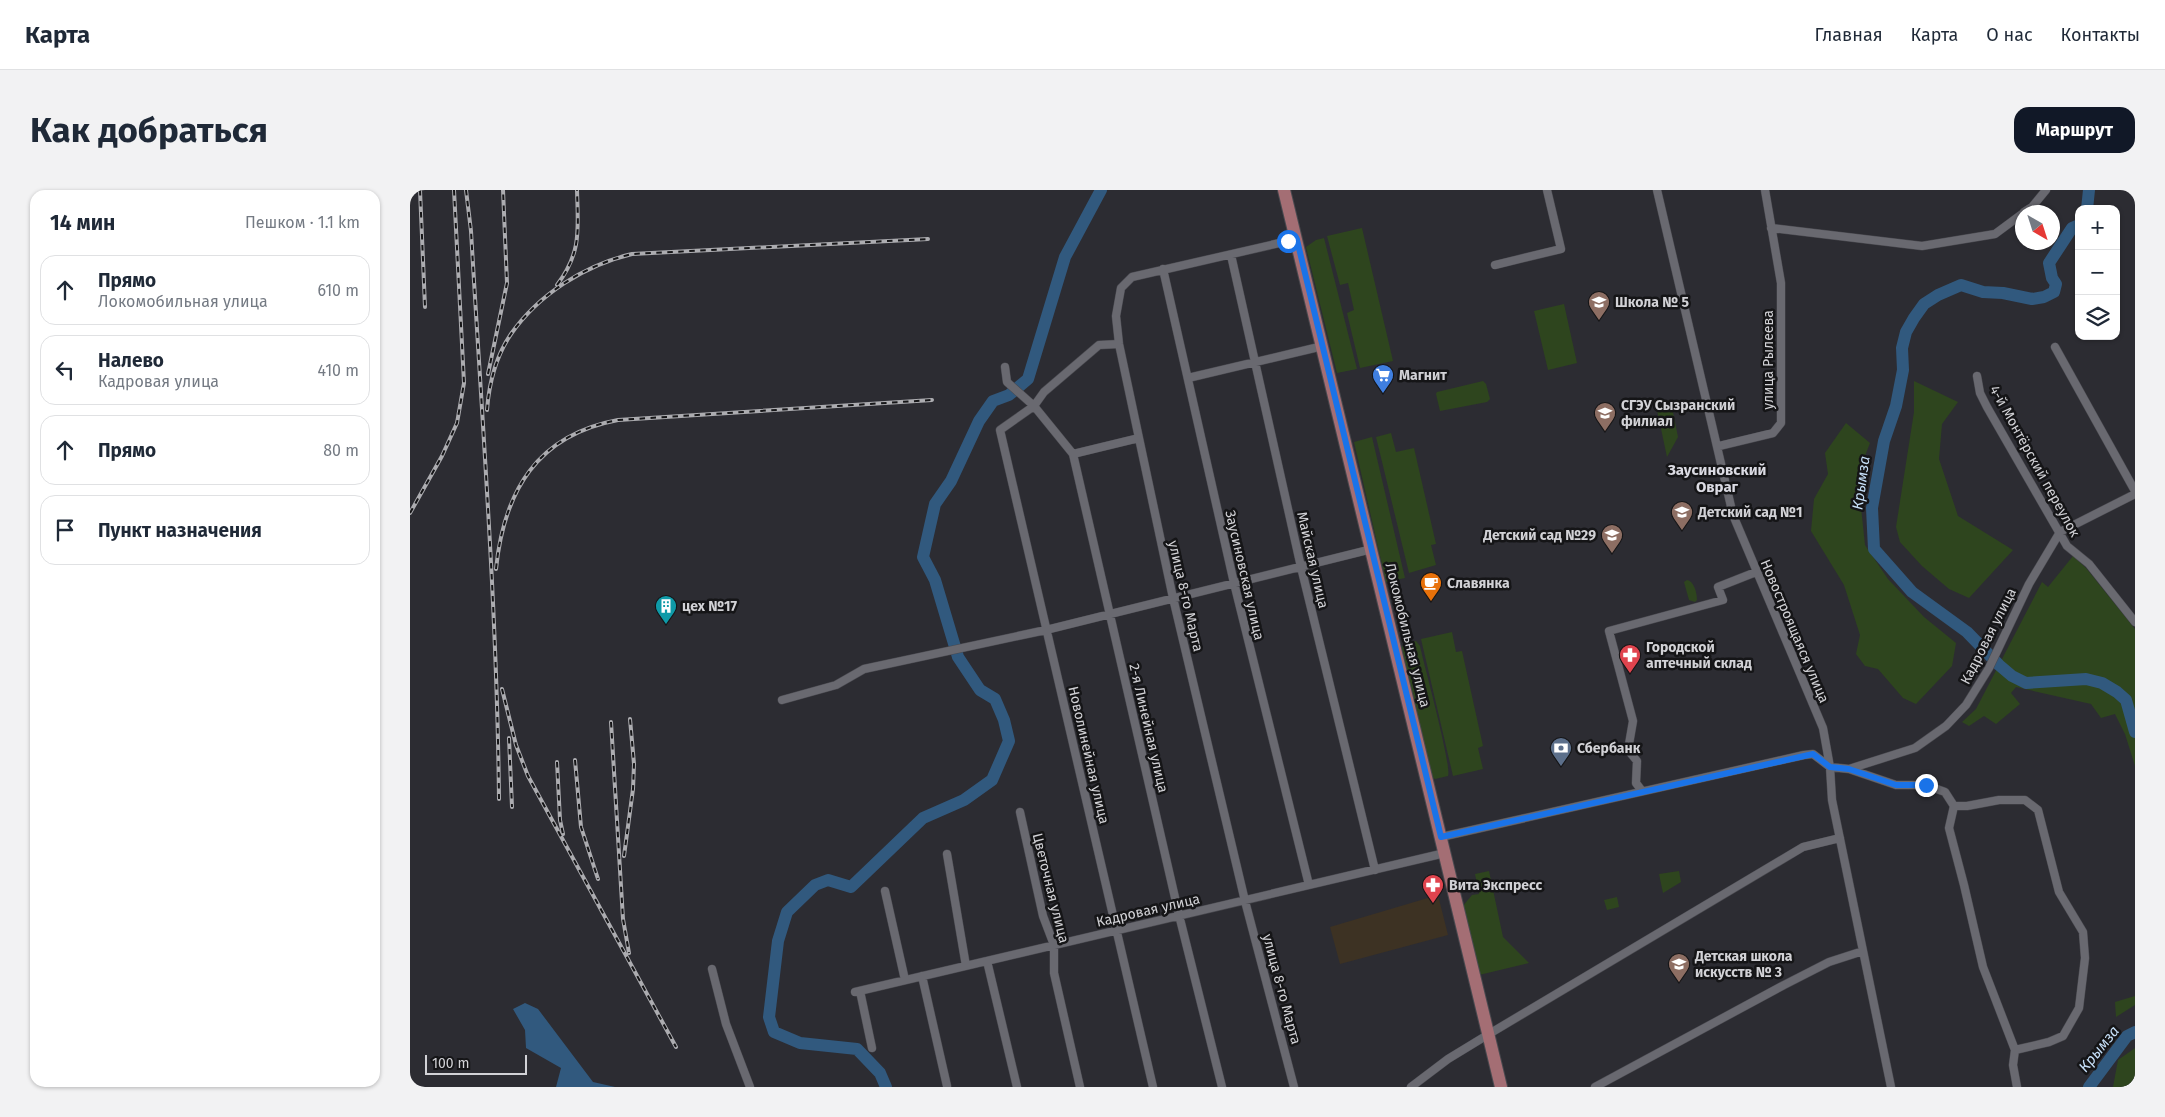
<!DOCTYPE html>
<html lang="ru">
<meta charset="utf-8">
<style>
:root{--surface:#fff;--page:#f2f2f3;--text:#1f2937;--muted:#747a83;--line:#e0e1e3;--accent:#111827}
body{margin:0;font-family:"Fira Sans",sans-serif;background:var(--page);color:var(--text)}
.controls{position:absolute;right:15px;top:15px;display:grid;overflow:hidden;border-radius:10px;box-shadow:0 1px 4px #0004}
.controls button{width:45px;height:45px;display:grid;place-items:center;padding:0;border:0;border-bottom:1px solid var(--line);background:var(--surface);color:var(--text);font:25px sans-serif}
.compass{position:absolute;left:1605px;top:15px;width:45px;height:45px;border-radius:50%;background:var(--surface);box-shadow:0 1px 4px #0004;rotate:141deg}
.scale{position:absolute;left:15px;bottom:12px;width:102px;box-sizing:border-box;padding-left:5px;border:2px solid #d2d2d6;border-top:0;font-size:14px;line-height:18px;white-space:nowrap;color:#d2d2d6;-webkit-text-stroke:4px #151517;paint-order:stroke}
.stop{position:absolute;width:15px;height:15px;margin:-11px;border:4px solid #1a73e8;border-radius:50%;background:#fff}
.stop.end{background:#1a73e8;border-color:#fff;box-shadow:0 1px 5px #0008}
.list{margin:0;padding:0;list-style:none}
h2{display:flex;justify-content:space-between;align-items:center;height:65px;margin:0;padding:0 20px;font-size:21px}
h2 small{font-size:16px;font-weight:400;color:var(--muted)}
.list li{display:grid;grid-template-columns:32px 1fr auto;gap:15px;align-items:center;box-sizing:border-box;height:70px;margin:0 10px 10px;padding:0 10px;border:1px solid var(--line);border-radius:15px}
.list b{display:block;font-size:19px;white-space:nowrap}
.list p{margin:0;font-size:16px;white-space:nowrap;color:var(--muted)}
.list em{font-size:16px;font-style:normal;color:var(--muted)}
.icon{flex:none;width:28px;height:28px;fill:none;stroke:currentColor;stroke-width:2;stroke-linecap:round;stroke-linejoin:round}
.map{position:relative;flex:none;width:1725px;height:897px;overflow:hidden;border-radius:15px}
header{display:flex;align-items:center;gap:30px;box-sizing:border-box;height:70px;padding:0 25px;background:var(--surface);border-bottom:1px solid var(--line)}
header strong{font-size:24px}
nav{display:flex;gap:28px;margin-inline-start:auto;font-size:18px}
.intro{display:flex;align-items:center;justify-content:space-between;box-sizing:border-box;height:120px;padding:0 30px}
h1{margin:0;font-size:35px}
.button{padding:12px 22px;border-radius:15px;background:var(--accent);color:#fff;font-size:18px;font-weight:700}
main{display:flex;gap:30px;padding:0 30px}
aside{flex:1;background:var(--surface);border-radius:15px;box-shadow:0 1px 4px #0004}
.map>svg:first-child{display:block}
</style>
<header>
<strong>Карта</strong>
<nav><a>Главная</a><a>Карта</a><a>О нас</a><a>Контакты</a></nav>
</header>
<div class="intro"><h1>Как добраться</h1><a class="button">Маршрут</a></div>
<main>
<aside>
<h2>14 мин<small>Пешком · 1.1 km</small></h2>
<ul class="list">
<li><svg class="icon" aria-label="ahead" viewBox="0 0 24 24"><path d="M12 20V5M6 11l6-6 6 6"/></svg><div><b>Прямо</b><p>Локомобильная улица</p></div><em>610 m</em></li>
<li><svg class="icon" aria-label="left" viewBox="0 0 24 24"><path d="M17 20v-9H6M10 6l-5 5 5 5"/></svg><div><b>Налево</b><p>Кадровая улица</p></div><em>410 m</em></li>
<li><svg class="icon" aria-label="ahead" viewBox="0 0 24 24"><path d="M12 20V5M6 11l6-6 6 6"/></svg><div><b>Прямо</b></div><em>80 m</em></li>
<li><svg class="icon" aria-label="arrive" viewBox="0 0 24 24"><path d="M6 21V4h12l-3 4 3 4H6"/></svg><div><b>Пункт назначения</b></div></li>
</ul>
</aside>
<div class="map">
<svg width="1725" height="897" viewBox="0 0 1725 897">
<rect width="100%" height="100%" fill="#2c2c32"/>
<path fill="#3d3223" d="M 1028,705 L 1038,745 L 930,774 L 920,737 Z"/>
<path fill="#2e451e" d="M 952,38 L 983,171 L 950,178 L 937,123 L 944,120 L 938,93 L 930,95 L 917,46 Z
M 914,48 L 947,179 L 927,183 L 896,57 L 906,50 Z
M 1154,114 L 1167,173 L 1138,180 L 1124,121 Z
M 1073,191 L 1076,194 L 1080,209 L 1077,212 L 1030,221 L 1026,204 L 1027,202 Z
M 1504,191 L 1548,212 L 1532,234 L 1529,269 L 1548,326 L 1603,360 L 1559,408 L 1539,399 L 1512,376 L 1490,352 L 1486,337 L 1504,222 Z
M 1254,218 L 1263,222 L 1268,247 L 1257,267 L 1247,220 Z
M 1436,233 L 1460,253 L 1451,276 L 1450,308 L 1455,355 L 1478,389 L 1514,427 L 1546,453 L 1542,476 L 1506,514 L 1493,508 L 1468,479 L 1455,476 L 1446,464 L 1450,445 L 1434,395 L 1401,341 L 1404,309 L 1418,284 L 1415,263 Z
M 981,243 L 986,262 L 1004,258 L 1026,354 L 1021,355 L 1026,375 L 999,383 L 966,247 Z
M 962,247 L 995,388 L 976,392 L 944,252 Z
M 1663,366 L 1676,378 L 1725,439 L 1725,576 L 1715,544 L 1705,524 L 1691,528 L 1681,514 L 1606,497 L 1601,503 L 1610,514 L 1586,534 L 1574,526 L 1559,536 L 1552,532 L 1566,519 L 1632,392 L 1638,397 Z
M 1277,390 C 1284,391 1287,403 1287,410 L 1285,412 L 1279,410 L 1274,392 Z
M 1042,442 L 1046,462 L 1052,461 L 1073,556 L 1068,558 L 1073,579 L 1043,586 L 1011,449 Z
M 1006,451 L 1010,456 C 1014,475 1042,576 1038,586 L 1025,589 L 1021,586 L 991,458 L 994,454 Z
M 1079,681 L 1093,747 L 1119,773 L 1069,785 L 1052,717 L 1062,705 L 1069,704 L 1065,684 Z
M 1269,681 L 1271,692 L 1253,703 L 1249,684 Z
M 1207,707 L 1209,717 L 1197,720 L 1194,710 Z
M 1725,806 L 1725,815 L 1706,827 L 1705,812 Z
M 1725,858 L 1725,897 L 1703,897 L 1708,870 Z"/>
<path fill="#31597e" d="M 115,813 L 128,819 L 183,892 L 205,897 L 146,897 L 151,878 L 116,858 L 115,840 L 103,819 Z"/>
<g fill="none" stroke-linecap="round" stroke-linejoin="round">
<path stroke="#31597e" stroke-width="12" d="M 1677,19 L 1679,0
M 1669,35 L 1662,38 L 1639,73 L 1642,88 L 1646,94 L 1644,102 L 1634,107 L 1622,109 L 1593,103 L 1573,102 L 1551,95 L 1528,105 L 1514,114 L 1504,128 L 1496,142 L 1492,158 L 1493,180 L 1486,216 L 1474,251 L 1462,318 L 1464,359 L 1502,402 L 1557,442 L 1589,475 L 1602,486 L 1616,493 L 1676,489 L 1692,493 L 1707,502 L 1716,510 L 1725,542
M 476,897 L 470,883 L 447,859 L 390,853 L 364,842 L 359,827 L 368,751 L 377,722 L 405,695 L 418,690 L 441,697 L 513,628 L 554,610 L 582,590 L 599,551 L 594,530 L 585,509 L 570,500 L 548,467 L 525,390 L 513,367 L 525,314 L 541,291 L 569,231 L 583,211 L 599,205 L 618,189 L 655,67 L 691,0
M 1679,897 L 1717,846 L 1725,842"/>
<g stroke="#49494f" stroke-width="9">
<path id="minor" d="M 1247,0 L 1323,325 L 1413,538 L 1420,577 L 1422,610 L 1481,897
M 1614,22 L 1622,17 L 1636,0
M 1361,38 L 1512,56 L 1585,44 L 1612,24
M 821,65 L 891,377 L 965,680
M 1085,75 L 1151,59 L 1137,0
M 753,79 L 824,393 L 899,695
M 709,154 L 689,155 L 634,202 L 624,216 L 590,240 L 743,897
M 1645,157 L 1725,301
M 595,177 L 597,192 L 624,216 L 663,264 L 769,725 L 812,897
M 1567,186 L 1570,203 L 1577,217 L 1657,356 L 1679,374 L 1725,432
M 778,188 L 913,156
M 1309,256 L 1363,243 L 1371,233 L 1371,93 L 1355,0
M 663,264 L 729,248
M 372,510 L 426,495 L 454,479 L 636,440 L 962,359
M 1439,579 L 1486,595 L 1516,595 L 1535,602 L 1544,616 L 1539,638 L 1554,695 L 1573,777 L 1605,860 L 1603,875 L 1607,897
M 1232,601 L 1226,593 L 1227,571 L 1218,560 L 1223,531 L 1199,441 L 1313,410 L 1308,397 L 1346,382
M 1544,616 L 1557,616 L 1589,610 L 1615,610 L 1628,620 L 1649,702 L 1673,742 L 1675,768 L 1669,818 L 1653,846 L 1639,852 L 1605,860
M 610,622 L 633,726 L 644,755 L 644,783 L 670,897
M 1031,647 L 1394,565 L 1403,564 L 1420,577 L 1439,579 L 1505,558 L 1536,536 L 1556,515 L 1579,478 L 1619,394 L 1650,342 L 1725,304
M 537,664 L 556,776
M 475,701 L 495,790
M 577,771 L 607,897
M 302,779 L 316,834 L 340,897
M 512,786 L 537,896
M 450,801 L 462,858
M 445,802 L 1035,663
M 884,897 L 835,711 L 763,408 L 709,154 L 706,126 L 711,98 L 722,87 L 887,49
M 1001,897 L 1038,869 L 1079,844 L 1393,657 L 1430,648
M 1185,897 L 1374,795 L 1419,772 L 1453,761"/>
</g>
<g stroke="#49494f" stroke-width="14">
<path id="primary" d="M 874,0 L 1091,897"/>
</g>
<use href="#minor" stroke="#696970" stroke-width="8"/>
<use href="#primary" stroke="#a46e74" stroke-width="12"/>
<g stroke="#acacb0" stroke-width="4">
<path id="rail" d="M 10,0 L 15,117
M 56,0 L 61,41 C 72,230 87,419 89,609
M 147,95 C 172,62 168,39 167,0
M 78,184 L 97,93 L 93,0
M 77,220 C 79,194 86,166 101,144 C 129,104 175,75 222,64 L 518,49
M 0,323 L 32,266 L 47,233 L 54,193 L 44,0
M 86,379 C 94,301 127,245 208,230 L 522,210
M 92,499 L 106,555 L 118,586 L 266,857
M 201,532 L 213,729 L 219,763
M 99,548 L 102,617
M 165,570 L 171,637 L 188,689
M 147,572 L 150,630 L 153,644
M 214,666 L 223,599 L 224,574 L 220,529"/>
</g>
<use href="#rail" stroke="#151517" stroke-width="2" stroke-dasharray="5.5" stroke-linecap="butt"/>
</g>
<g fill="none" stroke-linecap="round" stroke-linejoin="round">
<path stroke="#1a73e8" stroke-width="6" d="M 878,51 L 887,50 L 1031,647 L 1403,564 L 1420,577 L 1439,579 L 1486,595 L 1516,595"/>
</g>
<defs>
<g id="school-pin" transform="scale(1.125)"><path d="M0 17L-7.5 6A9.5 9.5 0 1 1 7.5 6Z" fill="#8d6e63" stroke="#151517"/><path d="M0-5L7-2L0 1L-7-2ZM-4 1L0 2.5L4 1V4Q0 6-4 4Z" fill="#fff"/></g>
<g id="supermarket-pin" transform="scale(1.125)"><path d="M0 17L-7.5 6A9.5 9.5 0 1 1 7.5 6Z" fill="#3f7fe0" stroke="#151517"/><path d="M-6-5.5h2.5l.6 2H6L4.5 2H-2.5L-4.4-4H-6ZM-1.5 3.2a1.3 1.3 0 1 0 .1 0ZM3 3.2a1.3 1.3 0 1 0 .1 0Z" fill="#fff"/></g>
<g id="university-pin" transform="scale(1.125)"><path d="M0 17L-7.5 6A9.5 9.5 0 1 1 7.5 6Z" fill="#8d6e63" stroke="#151517"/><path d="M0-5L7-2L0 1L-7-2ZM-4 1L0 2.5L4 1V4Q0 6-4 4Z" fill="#fff"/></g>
<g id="cafe-pin" transform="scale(1.125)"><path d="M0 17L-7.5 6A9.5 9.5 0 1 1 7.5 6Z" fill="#e8710a" stroke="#151517"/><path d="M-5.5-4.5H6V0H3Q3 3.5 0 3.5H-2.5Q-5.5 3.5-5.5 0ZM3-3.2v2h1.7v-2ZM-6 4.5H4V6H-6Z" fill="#fff"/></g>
<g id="building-pin" transform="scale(1.125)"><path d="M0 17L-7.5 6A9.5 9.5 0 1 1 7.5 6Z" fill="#0f9aa8" stroke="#151517"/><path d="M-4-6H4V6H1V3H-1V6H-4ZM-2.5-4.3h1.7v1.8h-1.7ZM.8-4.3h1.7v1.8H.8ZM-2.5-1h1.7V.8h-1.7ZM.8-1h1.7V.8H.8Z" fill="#fff"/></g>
<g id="pharmacy-pin" transform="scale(1.125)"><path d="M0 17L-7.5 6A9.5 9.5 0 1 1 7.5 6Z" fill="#e0444e" stroke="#151517"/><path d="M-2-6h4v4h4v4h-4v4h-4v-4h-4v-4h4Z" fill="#fff"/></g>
<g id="bank-pin" transform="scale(1.125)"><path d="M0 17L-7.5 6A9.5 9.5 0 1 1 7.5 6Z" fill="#5c6f8a" stroke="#151517"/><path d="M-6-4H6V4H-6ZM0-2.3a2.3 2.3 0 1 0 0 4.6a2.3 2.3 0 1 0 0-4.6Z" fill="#fff"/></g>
</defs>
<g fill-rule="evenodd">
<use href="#school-pin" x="1189" y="112"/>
<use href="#supermarket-pin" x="973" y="185"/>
<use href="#university-pin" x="1195" y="223"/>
<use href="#school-pin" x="1272" y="322"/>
<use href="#school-pin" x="1202" y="345"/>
<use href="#cafe-pin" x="1021" y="393"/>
<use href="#building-pin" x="256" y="416"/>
<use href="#pharmacy-pin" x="1220" y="465"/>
<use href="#bank-pin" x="1151" y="558"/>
<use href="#pharmacy-pin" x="1023" y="695"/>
<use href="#school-pin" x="1269" y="774"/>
</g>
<g text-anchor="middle" stroke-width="5" stroke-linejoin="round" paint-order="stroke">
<g font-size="14" font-weight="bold" fill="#d2d2d6" stroke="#151517" text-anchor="start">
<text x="1205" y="117">Школа № 5</text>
<text x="989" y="190">Магнит</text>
<text x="1211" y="220">СГЭУ Сызранский<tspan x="1211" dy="16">филиал</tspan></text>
<text x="1288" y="327">Детский сад №1</text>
<text x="1186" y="350" text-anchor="end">Детский сад №29</text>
<text x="1037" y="398">Славянка</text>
<text x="272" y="421">цех №17</text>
<text x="1236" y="462">Городской<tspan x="1236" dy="16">аптечный склад</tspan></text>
<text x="1167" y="563">Сбербанк</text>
<text x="1039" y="700">Вита Экспресс</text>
<text x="1285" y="771">Детская школа<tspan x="1285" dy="16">искусств № 3</tspan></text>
</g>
<g font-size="14" fill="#d2d2d6" stroke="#151517">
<text transform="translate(1358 170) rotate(-90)" y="5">улица Рылеева</text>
<text transform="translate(1625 271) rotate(61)" y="5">4-й Монтёрский переулок</text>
<text transform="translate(903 370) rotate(77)" y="5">Майская улица</text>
<text transform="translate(835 385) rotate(77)" y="5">Заусиновская улица</text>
<text transform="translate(776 406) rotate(77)" y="5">улица 8-го Марта</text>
<text transform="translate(1385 441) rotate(67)" y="5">Новостроящаяся улица</text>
<text transform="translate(998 445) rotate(76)" y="5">Локомобильная улица</text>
<text transform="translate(1578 446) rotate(-63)" y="5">Кадровая улица</text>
<text transform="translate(739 538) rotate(77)" y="5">2-я Линейная улица</text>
<text transform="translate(679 565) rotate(77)" y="5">Новолинейная улица</text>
<text transform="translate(641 698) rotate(76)" y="5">Цветочная улица</text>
<text transform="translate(738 720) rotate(-13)" y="5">Кадровая улица</text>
<text transform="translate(872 799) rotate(75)" y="5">улица 8-го Марта</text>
</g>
<g font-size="15" font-weight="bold" fill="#dbdbe3" stroke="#151517">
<text x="1307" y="285">Заусиновский<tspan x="1307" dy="17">Овраг</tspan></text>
</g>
<g font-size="15" font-style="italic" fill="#c5def6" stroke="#151517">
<text transform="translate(1451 293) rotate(-82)" y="5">Крымза</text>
<text transform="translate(1689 859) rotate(-51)" y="5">Крымза</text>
</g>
</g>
</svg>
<div class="controls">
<button>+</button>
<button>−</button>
<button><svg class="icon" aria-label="layers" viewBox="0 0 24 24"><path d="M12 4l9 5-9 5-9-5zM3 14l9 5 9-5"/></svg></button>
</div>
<svg class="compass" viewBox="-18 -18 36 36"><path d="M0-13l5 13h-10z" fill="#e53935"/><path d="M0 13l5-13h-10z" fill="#747a83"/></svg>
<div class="scale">100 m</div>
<div class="stop" style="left:878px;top:51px"></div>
<div class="stop end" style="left:1516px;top:595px"></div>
</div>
</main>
